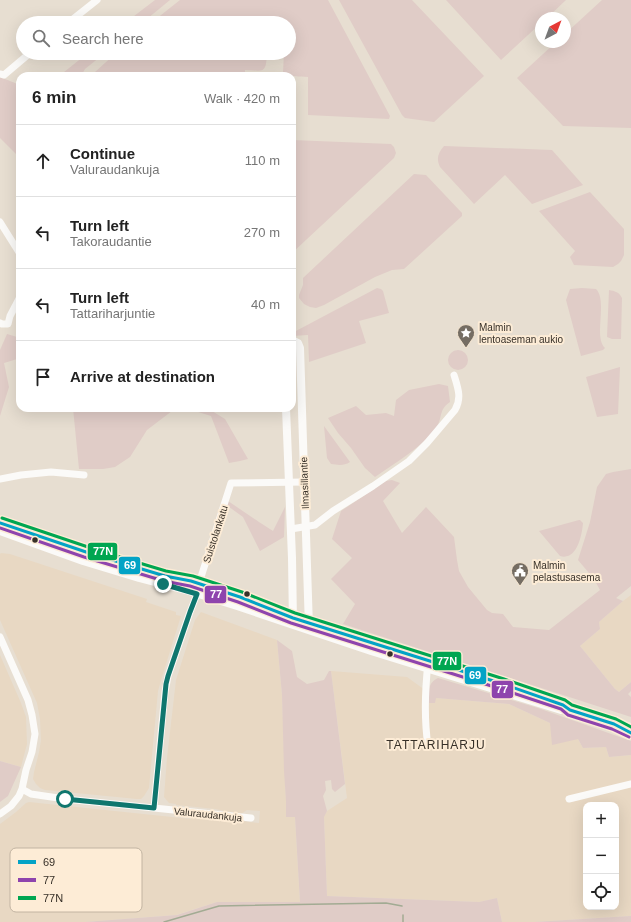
<!DOCTYPE html>
<meta charset="utf-8">
<style>
:root{--surface:#fff;--page:#f2f2f2;--text:#222;--muted:#767676;--line:#e0e0e0}
body{margin:0;font-family:Arial,sans-serif;background:var(--page);color:var(--text)}
.controls{position:absolute;right:12px;bottom:12px;display:grid;overflow:hidden;border-radius:8px;box-shadow:0 4px 16px #0002}
.controls button{width:36px;height:36px;display:grid;place-items:center;padding:0;border:0;border-bottom:1px solid var(--line);background:var(--surface);color:var(--text);font:20px sans-serif}
.compass{position:absolute;left:535px;top:12px;width:36px;height:36px;border-radius:50%;background:var(--surface);box-shadow:0 4px 16px #0002;rotate:41deg}
.stop{position:absolute;width:12px;height:12px;margin:-9px;border:3px solid #0f766e;border-radius:50%;background:#fff}
.stop.end{background:#0f766e;border-color:#fff;box-shadow:0 1px 4px #0008}
.list{margin:0;padding:0;list-style:none}
h2{display:flex;justify-content:space-between;align-items:center;height:52px;margin:0;padding:0 16px;font-size:17px}
h2 small{font-size:13px;font-weight:400;color:var(--muted)}
.list li{display:grid;grid-template-columns:26px 1fr auto;gap:12px;align-items:center;box-sizing:border-box;height:72px;padding:0 16px;border-top:1px solid var(--line)}
.list b{display:block;font-size:15px;white-space:nowrap}
.list p{margin:0;font-size:13px;white-space:nowrap;color:var(--muted)}
.list em{font-size:13px;font-style:normal;color:var(--muted)}
.icon{flex:none;width:22px;height:22px;fill:none;stroke:currentColor;stroke-width:2;stroke-linecap:round;stroke-linejoin:round}
.map{position:relative;flex:none;width:631px;height:922px;overflow:hidden}
.search{position:absolute;background:var(--surface);box-shadow:0 4px 16px #0002;left:16px;top:16px;width:280px;height:44px;display:flex;align-items:center;gap:10px;box-sizing:border-box;padding:0 14px;border-radius:22px;color:var(--muted);font-size:15px}
.panel{position:absolute;background:var(--surface);box-shadow:0 4px 16px #0002;left:16px;top:72px;width:280px;height:340px;border-radius:12px}
.map>svg:first-child{display:block}
</style>
<div class="map">
<svg width="631" height="922" viewBox="0 0 631 922">
<rect width="100%" height="100%" fill="#e7ded1"/>
<path fill="#e8d8c3" fill-rule="evenodd" d="M 1,553 L 10,554 L 147,599 L 146,602 L 176,612 L 176,615 L 181,616 L 162,677 L 158,691 L 149,788 L 144,796 L 141,799 L 137,799 L 45,790 L 40,788 L 36,784 L 33,779 L 34,772 L 39,752 L 41,740 L 40,719 L 37,703 L 0,620 L 0,554 Z
M 631,595 L 631,682 L 619,692 L 615,689 L 580,646 L 600,629 L 599,622 L 623,601 Z
M 201,612 L 277,640 L 282,695 L 286,801 L 286,816 L 295,817 L 300,903 L 217,902 L 176,915 L 85,922 L 0,922 L 0,824 L 16,812 L 26,803 L 29,802 L 191,819 L 192,815 L 259,823 L 260,811 L 247,810 L 241,814 L 215,809 L 176,805 L 176,804 L 169,803 L 164,797 L 167,758 L 176,680 L 195,620 Z
M 0,655 L 21,703 L 26,717 L 27,744 L 21,767 L 0,761 Z
M 331,671 L 407,677 L 436,698 L 509,704 L 550,723 L 578,739 L 583,748 L 606,747 L 609,757 L 631,755 L 631,916 L 534,922 L 502,922 L 497,898 L 479,902 L 327,896 L 324,816 L 327,811 L 347,798 ZM 586,805 L 616,805 L 616,907 L 586,907 Z"/>
<path fill="#e0ccc7" d="M 155,0 L 170,0 L 142,23 L 125,23 Z
M 180,0 L 328,0 L 390,116 L 389,119 L 308,115 L 308,77 C 299,76 291,78 283,72 L 284,53 L 289,53 L 289,23 L 151,23 Z
M 339,0 L 412,0 L 484,76 L 434,122 L 405,118 L 402,115 Z
M 446,0 L 566,0 L 547,18 L 541,18 L 541,23 L 501,60 Z
M 602,0 L 631,0 L 631,128 L 563,126 L 517,78 L 556,42 L 565,42 L 565,34 Z
M 88,53 L 105,53 L 85,69 L 81,76 L 59,76 Z
M 116,53 L 267,53 C 266,74 264,71 245,70 L 245,73 L 256,74 L 256,76 L 93,76 L 95,72 Z
M 0,77 L 20,85 L 20,158 L 0,138 Z
M 292,140 L 391,144 L 394,147 L 396,153 L 394,158 L 292,253 Z
M 444,146 L 552,150 L 583,185 L 532,204 L 505,175 L 474,204 L 440,167 C 436,159 438,153 444,146 Z
M 414,174 L 426,175 L 462,213 L 462,216 L 404,269 L 392,270 L 375,277 L 324,305 L 316,308 L 310,307 L 304,304 L 299,298 L 299,295 L 303,285 L 303,278 Z
M 590,192 L 624,229 L 624,255 L 621,261 L 618,264 L 613,267 L 574,265 L 570,257 L 575,251 L 539,211 Z
M 377,288 L 381,289 L 383,291 L 389,313 L 359,321 L 366,343 L 309,362 L 308,335 L 292,336 L 292,328 L 294,332 Z
M 582,288 L 596,289 C 608,301 593,337 605,348 L 603,350 L 581,356 L 566,300 L 570,289 Z
M 609,290 C 615,291 619,292 622,298 L 621,339 L 612,339 L 607,337 Z
M 7,334 L 17,337 L 20,339 L 20,360 L 17,359 L 4,363 L 9,387 L 0,416 L 0,350 Z
M448 360a10 10 0 1 1 20 0a10 10 0 1 1-20 0Z
M 620,367 L 618,414 L 597,417 L 586,377 Z
M 439,384 L 448,386 L 450,402 C 438,410 443,418 436,428 C 420,449 396,462 375,477 L 365,468 L 351,448 L 338,433 L 328,418 L 356,406 L 366,415 L 386,413 L 394,416 L 396,400 L 409,390 Z
M 73,408 L 134,408 L 138,409 L 138,408 L 158,408 L 164,409 L 176,408 L 191,408 L 212,411 L 225,419 L 248,459 L 240,461 L 229,463 L 211,416 L 195,411 L 172,411 L 147,430 L 130,457 L 115,467 L 103,469 L 79,469 Z
M 324,426 L 350,462 C 344,466 338,465 331,464 L 327,458 Z
M 631,469 L 631,586 L 616,598 L 623,601 L 599,622 L 600,629 L 580,646 L 615,689 L 619,692 L 631,682 L 631,691 L 628,694 L 631,697 L 631,717 L 343,624 L 355,604 L 331,579 L 352,558 L 332,539 L 341,511 L 386,481 L 392,480 L 400,483 L 383,501 L 402,533 L 426,507 L 454,537 L 457,560 L 459,571 L 468,587 L 487,610 L 492,613 L 503,614 L 513,627 L 549,630 L 600,590 L 594,579 L 578,560 L 590,522 L 597,487 L 606,474 L 613,472 Z
M 228,501 L 259,522 L 273,531 L 285,507 L 284,537 L 260,551 L 243,517 L 225,504 Z
M 579,520 L 580,520 L 583,523 C 582,535 577,561 560,556 L 539,531 Z
M 277,640 L 292,651 L 297,677 L 307,684 L 324,680 L 329,671 L 331,671 L 345,784 L 335,792 L 332,789 L 331,780 L 325,781 L 326,790 L 323,796 L 327,811 L 324,817 L 327,896 L 479,902 L 497,898 L 502,922 L 85,922 L 177,915 L 217,902 L 300,902 L 295,817 L 286,817 L 286,801 L 284,771 L 282,695 Z
M 438,678 L 538,708 L 631,741 L 631,755 L 609,757 L 606,747 L 583,748 L 578,739 L 552,745 L 550,723 L 509,704 L 436,698 L 435,703 L 429,703 C 429,692 427,683 438,678 Z
M 0,761 L 21,767 L 8,796 L 0,802 Z
M 631,916 L 631,922 L 534,922 Z"/>
<g fill="none" stroke-linecap="round" stroke-linejoin="round">
<path stroke="#a2ab93" stroke-width="1.5" d="M 403,915 L 403,922
M 164,922 L 219,906 L 386,903 L 402,906"/>
<path stroke="#fbfaf8" stroke-width="7" d="M 68,23 L 97,0
M 0,74 L 4,75 L 30,53
M 0,222 L 20,254
M 0,323 L 2,324 L 8,324 L 10,316 L 20,297
M 0,479 L 21,475 L 51,472 L 84,475
M 291,529 L 315,525 L 333,511 L 373,486 L 409,461 L 427,443 L 455,410 C 462,398 458,388 454,375
M 0,637 L 28,700 L 32,715 L 35,734 L 32,752 L 26,770 L 22,789 L 19,796 L 11,806 L 0,814
M 428,746 C 424,719 425,690 428,663
M 22,789 L 31,794 L 65,799 L 154,808 L 251,818
M 569,799 L 631,784
M 154,808 L 165,692 L 168,676 L 190,612 L 197,594 L 201,577 L 231,483 L 304,482"/>
<path stroke="#fbfaf8" stroke-width="8" d="M 292,340 L 298,343 L 300,348 L 309,628
M 286,408 L 292,558 L 293,623
M 0,523 L 86,552 L 145,570 L 165,576 L 191,581 L 209,587 L 240,597 L 293,618 L 418,658 L 503,684 L 559,703
M 0,531 L 83,561 L 139,578 L 189,591 L 237,606 L 371,651 L 561,710 L 570,710 L 614,724 L 631,727"/>
<g stroke="#fdecd6" stroke-width="6">
<path id="bus-1" d="M 0,523 L 86,552 L 145,570 L 165,576 L 191,581 L 240,597 L 293,618 L 503,684 L 563,705 L 570,710 L 614,724 L 631,733"/>
</g>
<g stroke="#fdecd6" stroke-width="6">
<path id="bus-2" d="M 0,528 L 84,557 L 164,581 L 190,586 L 238,602 L 291,623 L 501,689 L 561,709 L 568,715 L 612,729 L 629,737"/>
</g>
<g stroke="#fdecd6" stroke-width="6">
<path id="bus-3" d="M 2,518 L 88,547 L 146,565 L 166,571 L 193,576 L 242,592 L 295,613 L 504,679 L 565,700 L 572,705 L 616,719 L 631,727"/>
</g>
<use href="#bus-1" stroke="#03a3c6" stroke-width="3"/>
<use href="#bus-2" stroke="#8e44ad" stroke-width="3"/>
<use href="#bus-3" stroke="#00a651" stroke-width="3"/>
</g>
<g fill="none" stroke-linecap="round" stroke-linejoin="round">
<path stroke="#0f766e" stroke-width="5" d="M 65,799 L 154,808 L 166,684 L 168,676 L 190,612 L 197,594 L 163,584"/>
</g>
<defs>
<g id="sight-pin" transform="scale(0.9)"><path d="M0 17L-7.5 6A9.5 9.5 0 1 1 7.5 6Z" fill="#756d63" stroke="#fdecd6"/><path d="M0-6L1.8-2.2L6-1.7L2.9 1.2L3.7 5.4L0 3.3L-3.7 5.4L-2.9 1.2L-6-1.7L-1.8-2.2Z" fill="#fff"/></g>
<g id="civic-pin" transform="scale(0.9)"><path d="M0 17L-7.5 6A9.5 9.5 0 1 1 7.5 6Z" fill="#756d63" stroke="#fdecd6"/><path d="M-.6-6.5H3V-4.5H.6V-3L4-1V1h2V6H-6V1h2V-1L-.6-3ZM-1.2 2.5V6h2.4V2.5Z" fill="#fff"/></g>
</defs>
<g fill-rule="evenodd">
<use href="#sight-pin" x="466" y="333"/>
<use href="#civic-pin" x="520" y="571"/>
</g>
<g fill="#373028" stroke="#fdecd6" stroke-width="1.5">
<circle cx="35" cy="540" r="3.5"/>
<circle cx="247" cy="594" r="3.5"/>
<circle cx="390" cy="654" r="3.5"/>
</g>
<g text-anchor="middle" stroke-width="4" stroke-linejoin="round" paint-order="stroke">
<g font-size="10" fill="#373028" stroke="#fdecd6" text-anchor="start">
<text x="479" y="331">Malmin<tspan x="479" dy="12">lentoaseman aukio</tspan></text>
<text x="533" y="569">Malmin<tspan x="533" dy="12">pelastusasema</tspan></text>
</g>
<g font-size="10" fill="#373028" stroke="#fdecd6">
<text transform="translate(304 483) rotate(-92)" y="4">Ilmasillantie</text>
<text transform="translate(215 534) rotate(-72)" y="4">Suistolankatu</text>
<text transform="translate(208 814) rotate(6)" y="4">Valuraudankuja</text>
</g>
<g font-size="12" letter-spacing="1" fill="#373028" stroke="#fdecd6">
<text x="436" y="749">TATTARIHARJU</text>
</g>
</g>
<rect x="10" y="848" width="132" height="64" rx="6" fill="#fdecd6" stroke="#c2b4a2" stroke-width="1"/>
<rect x="18" y="860" width="18" height="4" fill="#03a3c6"/>
<rect x="18" y="878" width="18" height="4" fill="#8e44ad"/>
<rect x="18" y="896" width="18" height="4" fill="#00a651"/>
<g font-size="11" fill="#373028">
<text x="43" y="866">69</text>
<text x="43" y="884">77</text>
<text x="43" y="902">77N</text>
</g>
<g stroke="#fdecd6" stroke-width="1.5">
<rect x="87" y="542" width="31" height="19" rx="4" fill="#00a651"/>
<rect x="118" y="556" width="23" height="19" rx="4" fill="#03a3c6"/>
<rect x="204" y="585" width="23" height="19" rx="4" fill="#8e44ad"/>
<rect x="432" y="651" width="30" height="20" rx="4" fill="#00a651"/>
<rect x="464" y="666" width="23" height="19" rx="4" fill="#03a3c6"/>
<rect x="491" y="680" width="23" height="19" rx="4" fill="#8e44ad"/>
</g>
<g font-size="11" text-anchor="middle" font-weight="bold" fill="#fff">
<text x="103" y="555">77N</text>
<text x="130" y="569">69</text>
<text x="216" y="598">77</text>
<text x="447" y="665">77N</text>
<text x="475" y="679">69</text>
<text x="502" y="693">77</text>
</g>
</svg>
<div class="controls">
<button>+</button>
<button>−</button>
<button><svg class="icon" aria-label="locate" viewBox="0 0 24 24"><circle cx="12" cy="12" r="6"/><path d="M12 2v4M12 18v4M2 12h4M18 12h4"/></svg></button>
</div>
<svg class="compass" viewBox="-18 -18 36 36"><path d="M0-13l5 13h-10z" fill="#e53935"/><path d="M0 13l5-13h-10z" fill="#767676"/></svg>
<div class="stop" style="left:65px;top:799px"></div>
<div class="stop end" style="left:163px;top:584px"></div>
<div class="search"><svg class="icon" aria-label="search" viewBox="0 0 24 24"><circle cx="10" cy="10" r="6"/><path d="M15 15l6 6"/></svg>Search here</div>
<section class="panel">
<h2>6 min<small>Walk · 420 m</small></h2>
<ul class="list">
<li><svg class="icon" aria-label="ahead" viewBox="0 0 24 24"><path d="M12 20V5M6 11l6-6 6 6"/></svg><div><b>Continue</b><p>Valuraudankuja</p></div><em>110 m</em></li>
<li><svg class="icon" aria-label="left" viewBox="0 0 24 24"><path d="M17 20v-9H6M10 6l-5 5 5 5"/></svg><div><b>Turn left</b><p>Takoraudantie</p></div><em>270 m</em></li>
<li><svg class="icon" aria-label="left" viewBox="0 0 24 24"><path d="M17 20v-9H6M10 6l-5 5 5 5"/></svg><div><b>Turn left</b><p>Tattariharjuntie</p></div><em>40 m</em></li>
<li><svg class="icon" aria-label="arrive" viewBox="0 0 24 24"><path d="M6 21V4h12l-3 4 3 4H6"/></svg><div><b>Arrive at destination</b></div></li>
</ul>
</section>
</div>
